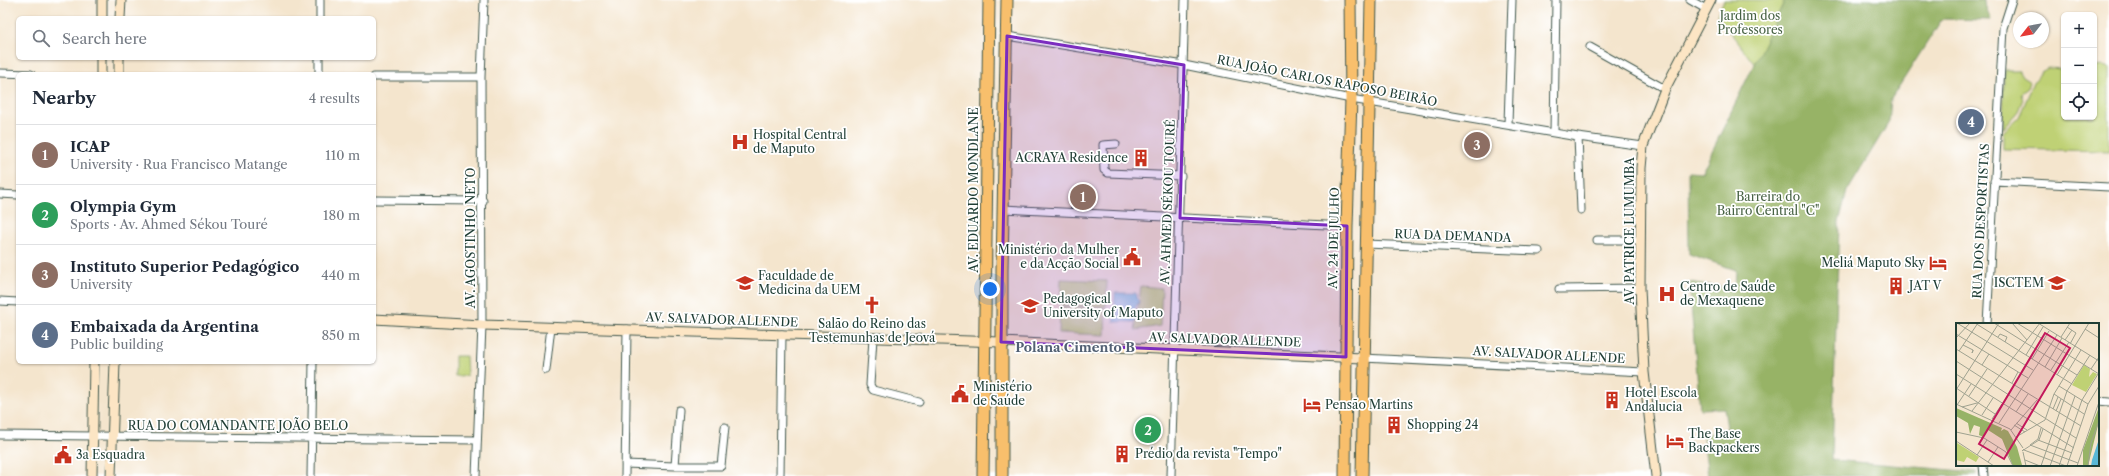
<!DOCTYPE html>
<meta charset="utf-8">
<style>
:root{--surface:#fff;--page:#f6f6f7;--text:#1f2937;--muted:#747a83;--line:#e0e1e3;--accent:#c8321e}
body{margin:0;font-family:"Libre Caslon Text",serif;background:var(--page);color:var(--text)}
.controls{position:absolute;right:12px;top:12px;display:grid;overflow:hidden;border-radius:6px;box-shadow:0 1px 3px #0004}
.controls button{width:36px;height:36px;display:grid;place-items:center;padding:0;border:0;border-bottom:1px solid var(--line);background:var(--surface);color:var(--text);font:20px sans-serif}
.compass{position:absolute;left:2013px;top:12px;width:36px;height:36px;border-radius:50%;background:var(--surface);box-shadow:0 1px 3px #0004;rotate:239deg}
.you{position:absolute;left:990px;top:289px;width:14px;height:14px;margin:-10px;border:3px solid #fff;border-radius:50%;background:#1a73e8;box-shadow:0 0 0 6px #1a73e833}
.badge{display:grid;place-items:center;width:26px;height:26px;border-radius:50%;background:var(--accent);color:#fff;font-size:13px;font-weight:700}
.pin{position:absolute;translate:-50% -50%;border:2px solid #fff;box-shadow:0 1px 4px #0006}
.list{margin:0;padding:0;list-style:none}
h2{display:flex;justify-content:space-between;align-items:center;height:52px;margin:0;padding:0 16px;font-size:17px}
h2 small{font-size:13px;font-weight:400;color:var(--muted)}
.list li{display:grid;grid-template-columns:26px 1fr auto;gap:12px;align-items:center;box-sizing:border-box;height:60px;padding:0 16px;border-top:1px solid var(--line)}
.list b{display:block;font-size:15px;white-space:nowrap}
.list p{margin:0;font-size:13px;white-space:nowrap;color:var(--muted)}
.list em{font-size:13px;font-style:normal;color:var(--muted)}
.icon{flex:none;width:22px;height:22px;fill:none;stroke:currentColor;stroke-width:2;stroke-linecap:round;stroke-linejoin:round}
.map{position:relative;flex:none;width:2109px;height:476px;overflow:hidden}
.search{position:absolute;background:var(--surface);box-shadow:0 1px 3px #0004;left:16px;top:16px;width:360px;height:44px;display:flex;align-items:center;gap:10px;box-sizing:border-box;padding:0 14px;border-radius:6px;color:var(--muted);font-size:15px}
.panel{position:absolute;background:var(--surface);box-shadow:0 1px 3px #0004;left:16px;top:72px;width:360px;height:292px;border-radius:6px}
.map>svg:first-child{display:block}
</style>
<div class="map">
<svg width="2109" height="476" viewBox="0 0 2109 476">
<rect width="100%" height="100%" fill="#fff"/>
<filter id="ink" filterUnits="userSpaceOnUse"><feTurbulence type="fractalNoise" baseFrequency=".025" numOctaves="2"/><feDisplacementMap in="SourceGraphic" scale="8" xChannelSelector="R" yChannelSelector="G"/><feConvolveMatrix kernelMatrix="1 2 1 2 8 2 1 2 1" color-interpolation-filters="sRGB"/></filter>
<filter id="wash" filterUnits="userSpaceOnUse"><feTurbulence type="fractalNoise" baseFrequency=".012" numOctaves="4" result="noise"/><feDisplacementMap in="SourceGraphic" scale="16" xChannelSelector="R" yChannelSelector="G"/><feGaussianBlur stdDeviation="0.9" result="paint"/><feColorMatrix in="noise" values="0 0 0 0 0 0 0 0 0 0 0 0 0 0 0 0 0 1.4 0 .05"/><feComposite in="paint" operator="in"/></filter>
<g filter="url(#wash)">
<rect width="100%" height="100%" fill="#f4e5cd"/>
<path fill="#bfd174" stroke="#6f8754" d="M 1724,0 L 1785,0 L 1755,65 L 1717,15 Z
M 2103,66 L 2109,68 L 2109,151 L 2003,149 L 2003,132 L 2019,117 L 2034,82 L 2041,72 L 2048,68 L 2064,69 L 2064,117 L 2094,117 L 2094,67 Z
M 2004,70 L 2018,70 L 2022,77 L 2030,82 L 2028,88 L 2021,93 L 2023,99 L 2018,111 L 2003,129 Z
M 1061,279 L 1107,281 L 1106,307 L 1060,305 Z
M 1141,286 L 1162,288 L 1160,326 L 1135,330 Z
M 1060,307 L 1106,309 L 1105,335 L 1059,333 Z
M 455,356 L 466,356 L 467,376 L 455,376 Z"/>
<path fill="#97b366" stroke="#5b784d" d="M 1785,0 L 1983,0 L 1991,20 L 1942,19 L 1891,99 L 1889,122 L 1847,191 L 1839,222 L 1832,460 L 1976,472 L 1977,476 L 1708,476 L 1703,436 L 1727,428 L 1724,408 L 1700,409 L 1689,282 L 1735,289 L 1736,270 L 1689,254 L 1688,171 L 1702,172 Z"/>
<path fill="#59b8d7" stroke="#3c7a86" d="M 1115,293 L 1136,293 L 1136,297 L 1139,302 L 1135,308 L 1138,315 L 1135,322 L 1114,322 Z"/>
</g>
<g filter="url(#ink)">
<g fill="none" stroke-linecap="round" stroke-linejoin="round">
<g stroke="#3f564b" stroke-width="9">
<path id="street" d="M 1690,0 L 1706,9
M 320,18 L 320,0
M 1007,36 L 1184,65 L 1351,99 L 1578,137 L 1643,146
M 1590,47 L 1665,89
M 0,73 L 31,74
M 319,74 L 319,58
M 374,77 L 481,77
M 1508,124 L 1512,0
M 1554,133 L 1556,0
M 1578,137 L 1581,210
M 1116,144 L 1103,145 L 1104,170 L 1108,173 L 1181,176
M 1994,181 L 2109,187
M 0,194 L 18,195
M 374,200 L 483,201
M 1003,209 L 1347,226
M 1597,240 L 1640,240
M 1366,244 L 1539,251
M 1559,289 L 1640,288
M 0,301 L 18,302
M 1987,324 L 2003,28 L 2012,0
M 873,338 L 870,385 L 873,390 L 919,402
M 1363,358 L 1644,372
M 546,370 L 551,327
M 2098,401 L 2109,402
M 0,435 L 476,440
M 625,464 L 675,466 L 679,410
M 1983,465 L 1984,476
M 675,466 L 721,466 L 725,427
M 311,476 L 313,362
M 476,476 L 482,325 L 481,77 L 484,0
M 625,476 L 627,329
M 780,476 L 782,334
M 1171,476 L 1185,0"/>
</g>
<g stroke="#3f564b" stroke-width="11">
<path id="secondary" d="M 102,18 L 102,0
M 120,18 L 121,0
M 101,74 L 101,58
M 119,74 L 119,58
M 374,319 L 482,325 L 1001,342 L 1363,358
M 92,476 L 94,362
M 111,476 L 115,362
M 1656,476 L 1644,372 L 1640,288 L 1641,168 L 1643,146 L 1665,89 L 1711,0"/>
</g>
<g stroke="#3f564b" stroke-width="13">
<path id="primary" d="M 983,476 L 989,0
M 1002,476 L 1002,270 L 1007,0
M 1345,476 L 1347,226 L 1351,99 L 1350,0
M 1362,476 L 1371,0"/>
</g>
<use href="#street" stroke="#fff" stroke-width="7"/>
<use href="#secondary" stroke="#fce5c4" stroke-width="9"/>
<use href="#primary" stroke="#f8bf6c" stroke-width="11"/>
</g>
</g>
<path fill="#7b2cbf" fill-opacity="0.2" stroke="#7b2cbf" stroke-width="3" stroke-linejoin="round" d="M 1007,36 L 1184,65 L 1180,218 L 1347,226 L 1346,357 L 1001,342 Z"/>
<defs>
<g id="hospital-bare" transform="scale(1.38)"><path d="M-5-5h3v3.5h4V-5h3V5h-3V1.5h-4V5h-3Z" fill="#c8321e" stroke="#fff" stroke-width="2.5" paint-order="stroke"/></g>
<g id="building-bare" transform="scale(1.38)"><path d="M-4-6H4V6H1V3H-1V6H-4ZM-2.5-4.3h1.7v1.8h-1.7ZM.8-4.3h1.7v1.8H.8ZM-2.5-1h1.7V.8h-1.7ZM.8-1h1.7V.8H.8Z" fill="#c8321e" stroke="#fff" stroke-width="2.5" paint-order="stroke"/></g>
<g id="civic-bare" transform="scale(1.38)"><path d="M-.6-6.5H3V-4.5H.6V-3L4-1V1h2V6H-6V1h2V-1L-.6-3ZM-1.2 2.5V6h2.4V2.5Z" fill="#c8321e" stroke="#fff" stroke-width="2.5" paint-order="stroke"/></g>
<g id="hotel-bare" transform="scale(1.38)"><path d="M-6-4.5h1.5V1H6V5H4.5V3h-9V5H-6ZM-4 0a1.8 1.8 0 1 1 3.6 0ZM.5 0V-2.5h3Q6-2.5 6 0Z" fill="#c8321e" stroke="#fff" stroke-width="2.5" paint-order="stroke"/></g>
<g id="university-bare" transform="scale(1.38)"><path d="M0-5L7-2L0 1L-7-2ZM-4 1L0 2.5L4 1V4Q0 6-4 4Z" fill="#c8321e" stroke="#fff" stroke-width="2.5" paint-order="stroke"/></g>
<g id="school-bare" transform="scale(1.38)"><path d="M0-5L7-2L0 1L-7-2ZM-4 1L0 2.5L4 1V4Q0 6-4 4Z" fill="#c8321e" stroke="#fff" stroke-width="2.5" paint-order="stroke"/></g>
<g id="church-bare" transform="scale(1.38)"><path d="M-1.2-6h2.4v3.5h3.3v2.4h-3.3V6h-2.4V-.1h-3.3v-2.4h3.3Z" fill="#c8321e" stroke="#fff" stroke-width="2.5" paint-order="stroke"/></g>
</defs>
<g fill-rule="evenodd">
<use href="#hospital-bare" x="740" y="142"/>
<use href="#building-bare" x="1141" y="158"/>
<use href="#civic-bare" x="1132" y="257"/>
<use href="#hotel-bare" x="1938" y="263"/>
<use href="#university-bare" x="745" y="283"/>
<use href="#school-bare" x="2057" y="283"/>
<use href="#building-bare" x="1896" y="286"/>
<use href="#hospital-bare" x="1667" y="294"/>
<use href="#church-bare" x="872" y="305"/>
<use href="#university-bare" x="1030" y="306"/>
<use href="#civic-bare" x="960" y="394"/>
<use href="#building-bare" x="1612" y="400"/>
<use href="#hotel-bare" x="1312" y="405"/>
<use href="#building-bare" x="1394" y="425"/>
<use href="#hotel-bare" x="1675" y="441"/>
<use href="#building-bare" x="1122" y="454"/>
<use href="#civic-bare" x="63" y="455"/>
</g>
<g text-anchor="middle" stroke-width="3.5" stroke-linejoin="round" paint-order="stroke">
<g font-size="12" fill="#476244" stroke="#fff">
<text x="1750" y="20">Jardim dos<tspan x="1750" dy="14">Professores</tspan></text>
<text x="1768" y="201">Barreira do<tspan x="1768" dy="14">Bairro Central "C"</tspan></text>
</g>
<g font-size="12" fill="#1f3d34" stroke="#fff">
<text transform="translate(1327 81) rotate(11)" y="4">RUA JOÃO CARLOS RAPOSO BEIRÃO</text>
<text transform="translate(974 190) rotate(-90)" y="4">AV. EDUARDO MONDLANE</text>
<text transform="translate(1168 202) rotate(-88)" y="4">AV. AHMED SÉKOU TOURÉ</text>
<text transform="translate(1981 221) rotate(-87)" y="4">RUA DOS DESPORTISTAS</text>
<text transform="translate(1630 231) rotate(-90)" y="4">AV. PATRICE LUMUMBA</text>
<text transform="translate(1453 236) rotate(2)" y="4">RUA DA DEMANDA</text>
<text transform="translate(471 238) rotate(-90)" y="4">AV. AGOSTINHO NETO</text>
<text transform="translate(1334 238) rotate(-89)" y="4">AV. 24 DE JULHO</text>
<text transform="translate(722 320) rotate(2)" y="4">AV. SALVADOR ALLENDE</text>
<text transform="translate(1225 340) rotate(2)" y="4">AV. SALVADOR ALLENDE</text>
<text transform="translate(1549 355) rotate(3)" y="4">AV. SALVADOR ALLENDE</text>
<text x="238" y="430">RUA DO COMANDANTE JOÃO BELO</text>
</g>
<g font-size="12" fill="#1f3d34" stroke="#fff" text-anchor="start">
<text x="753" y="139">Hospital Central<tspan x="753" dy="14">de Maputo</tspan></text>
<text x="1128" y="162" text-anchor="end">ACRAYA Residence</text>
<text x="1119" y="254" text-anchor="end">Ministério da Mulher<tspan x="1119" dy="14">e da Acção Social</tspan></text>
<text x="1925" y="267" text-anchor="end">Meliá Maputo Sky</text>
<text x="758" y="280">Faculdade de<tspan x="758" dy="14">Medicina da UEM</tspan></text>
<text x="2044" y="287" text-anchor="end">ISCTEM</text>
<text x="1909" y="290">JAT V</text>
<text x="1680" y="291">Centro de Saúde<tspan x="1680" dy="14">de Mexaquene</tspan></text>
<text x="1043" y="303">Pedagogical<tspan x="1043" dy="14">University of Maputo</tspan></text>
<text x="872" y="328" text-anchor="middle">Salão do Reino das<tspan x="872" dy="14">Testemunhas de Jeová</tspan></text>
<text x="973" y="391">Ministério<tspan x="973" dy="14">de Saúde</tspan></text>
<text x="1625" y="397">Hotel Escola<tspan x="1625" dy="14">Andalucia</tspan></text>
<text x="1325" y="409">Pensão Martins</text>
<text x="1407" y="429">Shopping 24</text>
<text x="1688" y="438">The Base<tspan x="1688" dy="14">Backpackers</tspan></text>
<text x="1135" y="458">Prédio da revista "Tempo"</text>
<text x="76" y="459">3a Esquadra</text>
</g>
<g font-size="13" font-weight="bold" fill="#526073" stroke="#fff">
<text x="1075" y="352">Polana Cimento B</text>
</g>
</g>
<g transform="translate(1956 323)">
<rect width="143" height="143" fill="#f4e5cd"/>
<path d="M 128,42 L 134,46 L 133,54 L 137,49 L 141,51 L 130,69 L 116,62 ZM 1,120 L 23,134 L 20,139 L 11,134 L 8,139 L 0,137 Z" fill="#bfd174"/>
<path d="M 143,84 L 143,98 L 132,143 L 127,143 L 127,127 ZM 0,85 L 46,105 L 45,108 L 48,106 L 52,108 L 61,124 L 66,142 L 70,143 L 57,143 L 46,116 L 32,107 L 27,114 L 23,112 L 24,104 L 18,102 L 14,111 L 12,100 L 0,93 Z" fill="#97b366"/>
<path d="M 143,116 L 143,143 L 135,143 L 136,137 Z" fill="#59b8d7"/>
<path fill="none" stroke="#9fa290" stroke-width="1" d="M 1,0 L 77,47M 19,0 L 116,61M 38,0 L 121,52M 56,0 L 71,17M 61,0 L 143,51M 82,0 L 143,38M 111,4 L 120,10 L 114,21M 129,6 L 143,15M 0,11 L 72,55M 42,14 L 44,11 L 51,14 L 49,19M 105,14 L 114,0M 0,15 L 14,0M 109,17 L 116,7M 7,22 L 17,27 L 16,30 L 17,28 L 17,27M 0,26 L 125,103M 3,28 L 22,0M 70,32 L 87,4M 76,36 L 93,8M 0,38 L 120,115M 26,42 L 33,31M 89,44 L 106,15M 135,46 L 143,34M 95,47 L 113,19M 0,51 L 118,125M 101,52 L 133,0M 56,60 L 62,49M 103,63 L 132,81M 0,65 L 39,91M 0,67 L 43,0M 98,71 L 128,91M 13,73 L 31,46M 0,81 L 54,106 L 67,125M 1,82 L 15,61M 6,84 L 21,80M 97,86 L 102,74M 16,88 L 84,0M 100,88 L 105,76M 60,89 L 72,71M 26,92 L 37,75M 36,96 L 46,81M 43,100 L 101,12M 60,100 L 71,107M 58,102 L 69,109M 55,107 L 81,77M 0,109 L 28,115 L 50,129 L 57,143M 60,114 L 89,97 L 98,71 L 125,27M 82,117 L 116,130M 0,118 L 38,143M 74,122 L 122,140M 74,122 L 82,116 L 85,105M 68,126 L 66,128 L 83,117 L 87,106M 68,127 L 110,143M 67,129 L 70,143M 21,132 L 31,117M 69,137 L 84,143M 32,139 L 42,124M 85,143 L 111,68 L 134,32M 94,143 L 119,73M 103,143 L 126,77 L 142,51M 111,143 L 132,81 L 143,63M 121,143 L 143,79M 132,143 L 135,120 L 143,98"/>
<path fill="#c2185b" fill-opacity="0.15" stroke="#c2185b" stroke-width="2" d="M 89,10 L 114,25 L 48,136 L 23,121 Z"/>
<rect width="143" height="143" fill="none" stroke="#1f3d34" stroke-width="2"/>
</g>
</svg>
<div class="controls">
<button>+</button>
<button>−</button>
<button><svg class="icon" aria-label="locate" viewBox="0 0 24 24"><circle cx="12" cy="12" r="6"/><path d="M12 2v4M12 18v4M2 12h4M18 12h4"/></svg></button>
</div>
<svg class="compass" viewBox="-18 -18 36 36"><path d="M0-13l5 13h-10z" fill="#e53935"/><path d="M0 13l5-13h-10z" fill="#747a83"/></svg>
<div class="you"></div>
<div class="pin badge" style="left:1083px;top:197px;background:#8d6e63">1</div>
<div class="pin badge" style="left:1148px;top:430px;background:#2e9e5b">2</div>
<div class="pin badge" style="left:1477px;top:145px;background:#8d6e63">3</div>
<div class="pin badge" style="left:1971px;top:122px;background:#5c6f8a">4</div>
<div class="search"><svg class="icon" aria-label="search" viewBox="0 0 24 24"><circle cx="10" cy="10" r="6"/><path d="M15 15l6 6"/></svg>Search here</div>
<section class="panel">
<h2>Nearby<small>4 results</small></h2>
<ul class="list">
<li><span class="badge" style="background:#8d6e63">1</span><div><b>ICAP</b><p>University · Rua Francisco Matange</p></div><em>110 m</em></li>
<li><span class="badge" style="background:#2e9e5b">2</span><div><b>Olympia Gym</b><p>Sports · Av. Ahmed Sékou Touré</p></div><em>180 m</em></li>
<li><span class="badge" style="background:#8d6e63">3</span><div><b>Instituto Superior Pedagógico</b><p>University</p></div><em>440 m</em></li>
<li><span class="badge" style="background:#5c6f8a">4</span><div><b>Embaixada da Argentina</b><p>Public building</p></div><em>850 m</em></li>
</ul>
</section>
</div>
